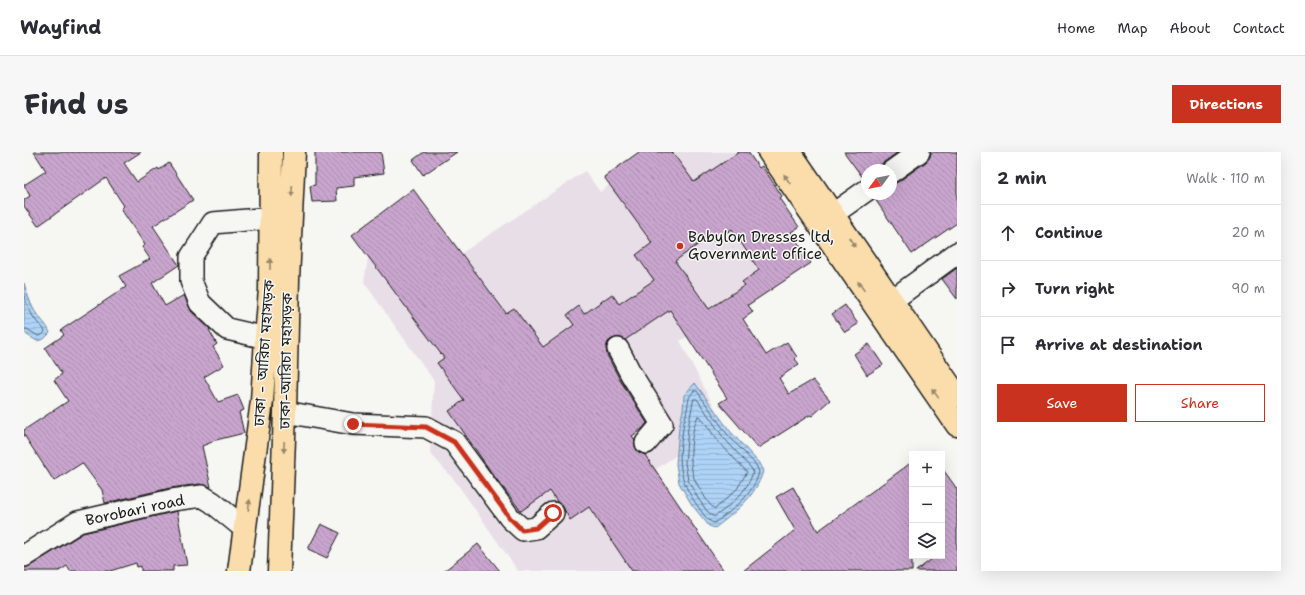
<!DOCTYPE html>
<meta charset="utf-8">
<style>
:root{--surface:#fff;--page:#f7f7f7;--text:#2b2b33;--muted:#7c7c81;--line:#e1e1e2;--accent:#c8321e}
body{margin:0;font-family:"Shantell Sans","Noto Sans Bengali",sans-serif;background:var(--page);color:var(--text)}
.controls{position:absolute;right:12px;bottom:12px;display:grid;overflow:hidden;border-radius:0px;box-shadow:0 4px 16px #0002}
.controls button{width:36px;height:36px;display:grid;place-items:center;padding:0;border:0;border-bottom:1px solid var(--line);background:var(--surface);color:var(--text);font:20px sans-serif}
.compass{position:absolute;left:837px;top:12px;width:36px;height:36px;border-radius:50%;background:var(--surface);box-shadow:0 4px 16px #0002;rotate:237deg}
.stop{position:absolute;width:12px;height:12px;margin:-9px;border:3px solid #c8321e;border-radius:50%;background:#fff}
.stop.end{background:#c8321e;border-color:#fff;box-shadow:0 1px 4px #0008}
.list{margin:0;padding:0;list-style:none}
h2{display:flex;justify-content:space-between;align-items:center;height:52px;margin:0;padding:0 16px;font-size:17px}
h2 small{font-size:13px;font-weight:400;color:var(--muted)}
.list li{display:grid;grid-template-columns:26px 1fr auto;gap:12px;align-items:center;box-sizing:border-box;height:56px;padding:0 16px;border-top:1px solid var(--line)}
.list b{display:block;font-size:15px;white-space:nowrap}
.list em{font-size:13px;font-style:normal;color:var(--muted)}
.actions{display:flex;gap:8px;padding:12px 16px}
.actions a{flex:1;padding:9px 0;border:1px solid var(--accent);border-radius:0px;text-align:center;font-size:14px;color:var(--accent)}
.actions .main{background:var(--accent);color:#fff}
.icon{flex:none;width:22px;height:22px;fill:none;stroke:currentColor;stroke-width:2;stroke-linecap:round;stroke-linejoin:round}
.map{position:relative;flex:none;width:933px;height:419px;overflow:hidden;border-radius:0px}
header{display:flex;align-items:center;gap:24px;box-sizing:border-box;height:56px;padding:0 20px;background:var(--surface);border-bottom:1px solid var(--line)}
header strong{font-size:19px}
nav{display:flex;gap:22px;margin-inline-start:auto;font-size:14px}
.intro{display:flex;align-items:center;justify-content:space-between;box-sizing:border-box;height:96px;padding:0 24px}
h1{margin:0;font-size:28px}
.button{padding:10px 18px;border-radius:0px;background:var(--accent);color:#fff;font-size:14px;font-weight:700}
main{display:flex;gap:24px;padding:0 24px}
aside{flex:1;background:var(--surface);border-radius:0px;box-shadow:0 4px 16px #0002}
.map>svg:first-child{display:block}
</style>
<header>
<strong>Wayfind</strong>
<nav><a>Home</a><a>Map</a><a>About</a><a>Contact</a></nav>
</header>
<div class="intro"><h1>Find us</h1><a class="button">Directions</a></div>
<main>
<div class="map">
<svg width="933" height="419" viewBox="0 0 933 419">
<defs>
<pattern id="water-rules" width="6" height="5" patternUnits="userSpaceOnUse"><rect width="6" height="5" fill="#aed3f7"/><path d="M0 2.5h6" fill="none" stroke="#95b5d3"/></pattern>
<pattern id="building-back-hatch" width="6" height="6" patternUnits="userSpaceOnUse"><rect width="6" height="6" fill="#c9a5ce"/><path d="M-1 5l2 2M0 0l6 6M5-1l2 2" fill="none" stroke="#ac8db0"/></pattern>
</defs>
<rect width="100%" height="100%" fill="#f6f6f2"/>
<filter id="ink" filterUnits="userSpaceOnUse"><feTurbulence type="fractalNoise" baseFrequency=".025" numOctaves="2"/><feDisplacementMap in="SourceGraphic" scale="8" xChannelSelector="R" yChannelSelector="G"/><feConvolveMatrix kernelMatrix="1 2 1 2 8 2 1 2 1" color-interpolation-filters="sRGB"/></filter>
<g filter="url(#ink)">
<path fill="#e8dee7" d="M 629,0 L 713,0 L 784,110 L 656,189 L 699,272 L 632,317 L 698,419 L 494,419 L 432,330 L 406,301 L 410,229 L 340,130 L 347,88 L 432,105 L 561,19 L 576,40 Z"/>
<path fill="url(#water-rules)" stroke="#748a9f" d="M 0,131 C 3,140 5,149 10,158 C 15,166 23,172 26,181 L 20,187 L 13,189 L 3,183 L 0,179 Z
M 671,231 L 706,279 L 735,311 L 739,319 C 732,345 710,361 691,376 L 685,374 L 668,353 L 655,331 L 652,312 L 655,275 L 659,258 L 660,243 Z"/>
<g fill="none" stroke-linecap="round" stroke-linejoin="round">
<path stroke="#566574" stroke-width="1" d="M 0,144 C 3,153 7,163 13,170 C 16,174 20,175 21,180 L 18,183 L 14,184 L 3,177 L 0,177
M 670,239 L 673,239 L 703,282 L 732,313 L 735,320 C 730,342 708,359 690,371 C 683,369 678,360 673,353 C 654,327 654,308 659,277 C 659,270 662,265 663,258 C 665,249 663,246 670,239 Z
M 670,247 L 673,247 L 699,285 L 727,316 L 729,320 C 724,339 706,354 690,365 L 683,359 L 675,348 L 664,328 L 661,311 L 664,276 Z
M 674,264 L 676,264 L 694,289 L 723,320 L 713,337 L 691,357 C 686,354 682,347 679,342 C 676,337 672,331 670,326 C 664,311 667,277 674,264 Z"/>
</g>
<path fill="url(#building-back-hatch)" stroke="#1c1c1c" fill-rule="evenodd" d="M 10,0 L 117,0 L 100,11 L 113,30 L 134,16 L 135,18 L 145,11 L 169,48 L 129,74 L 155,113 L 128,131 L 141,154 L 160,143 L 167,159 L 186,177 L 185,178 L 193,192 L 189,195 L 200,213 L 180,225 L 194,250 L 214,243 L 220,258 L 215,260 L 220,281 L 188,289 L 188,290 L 178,294 L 187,335 L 176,332 L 146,336 L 81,351 L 78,338 L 58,311 L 30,329 L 0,283 L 0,278 L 44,249 L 30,228 L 38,222 L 21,196 L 40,183 L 37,178 L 102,135 L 95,124 L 126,107 L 118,95 L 121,93 L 97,57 L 100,54 L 82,26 L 14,74 L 0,54 L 0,48 L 6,44 L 0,33 L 22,19 Z
M 291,0 L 357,0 L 360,21 L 330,25 L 330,34 L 312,36 L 313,49 L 288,50 L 286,34 L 291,33 Z
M 400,0 L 433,0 L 399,23 L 389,8 Z
M 615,0 L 648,0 L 670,30 L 715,0 L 724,0 L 735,16 L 738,14 L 758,44 L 755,46 L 775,75 L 767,80 L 787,111 L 724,153 L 729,160 L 719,167 L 742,203 L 763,190 L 773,205 L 771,207 L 775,212 L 755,226 L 765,242 L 789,228 L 806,248 L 788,264 L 786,263 L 734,296 L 695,251 L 703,246 L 646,158 L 601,188 L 595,185 L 588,187 L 584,190 L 582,196 L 583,203 L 596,228 L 623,271 L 619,276 L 608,284 L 611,288 L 611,295 L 615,300 L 621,303 L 700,419 L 608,419 L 565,355 L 546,368 L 538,353 L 534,351 L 526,339 L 497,359 L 467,320 L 425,259 L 440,248 L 413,211 L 420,206 L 328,83 L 389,37 L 482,161 L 490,156 L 519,195 L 550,173 L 543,163 L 555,154 L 560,162 L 588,142 L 595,152 L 630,128 L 612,103 L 628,91 L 580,25 ZM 708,77 L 735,118 L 718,130 L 721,133 L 685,157 L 651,109 L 686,84 L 690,89 Z
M 820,0 L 874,0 L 849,18 L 843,18 L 843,23 L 839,26 Z
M 907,0 L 933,0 L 933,71 L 888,102 L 851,47 L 854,42 L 867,42 L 867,32 L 874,30 L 902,10 L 906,5 Z
M 933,116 L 933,147 L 918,127 Z
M 821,153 L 834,172 L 821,180 L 808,162 Z
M 845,192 L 859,213 L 843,223 L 830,202 Z
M 888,310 L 888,419 L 719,419 L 771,378 L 752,345 L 769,335 L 794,379 Z
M 918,316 L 933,337 L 933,419 L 892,419 L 912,404 L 918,404 Z
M 153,359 L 163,413 L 149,414 L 149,419 L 117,419 L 117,414 L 113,415 L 112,411 L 86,419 L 46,419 L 43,414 L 35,419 L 0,419 L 0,416 L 6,414 L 59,381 Z
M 297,372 L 316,381 L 303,406 L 284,397 Z
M 454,392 L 476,419 L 420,419 Z"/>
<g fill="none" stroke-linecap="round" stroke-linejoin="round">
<g stroke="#1c1c1c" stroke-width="24">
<path id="minor" d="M 867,20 L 895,0
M 809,62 L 843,38
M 867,149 L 933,101
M 242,186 L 203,177 L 176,151 L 167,129 L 167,105 L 189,71 L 246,66
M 594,197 L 607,222 L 638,272 L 622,291
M 261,260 L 329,272 L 402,275 L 430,290 L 486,366 L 499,378 L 512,376 L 529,361
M 0,404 L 54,370 L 148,348 L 178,344 L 188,350 L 221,377"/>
</g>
<g stroke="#1c1c1c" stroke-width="25">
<path id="major" d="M 745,0 L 933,273
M 766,0 L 933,244"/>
</g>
<g stroke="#1c1c1c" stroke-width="25">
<path id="highway" d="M 215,419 L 238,249 L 242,186 L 246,137 L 247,0
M 255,419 L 261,260 L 264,128 L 270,0"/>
</g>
<use href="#minor" stroke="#f6f6f2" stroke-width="21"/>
<use href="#major" stroke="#faddab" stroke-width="22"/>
<use href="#highway" stroke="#faddab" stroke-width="22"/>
</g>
<defs><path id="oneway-solid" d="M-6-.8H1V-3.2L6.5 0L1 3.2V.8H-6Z"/></defs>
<g fill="#96866b">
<use href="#oneway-solid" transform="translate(763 27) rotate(-124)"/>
<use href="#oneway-solid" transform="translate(268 39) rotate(93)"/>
<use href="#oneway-solid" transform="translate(828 90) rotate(56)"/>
<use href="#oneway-solid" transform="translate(246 112) rotate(-90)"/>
<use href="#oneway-solid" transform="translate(837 134) rotate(-125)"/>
<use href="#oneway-solid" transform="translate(911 241) rotate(-125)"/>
<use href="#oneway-solid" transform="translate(260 295) rotate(92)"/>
<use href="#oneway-solid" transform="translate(225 353) rotate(-82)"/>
</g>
</g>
<g fill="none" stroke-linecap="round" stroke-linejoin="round" filter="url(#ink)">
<path stroke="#c8321e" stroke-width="5" d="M 329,272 L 402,275 L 430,290 L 486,366 L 498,378 L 512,376 L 529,361"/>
</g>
<circle fill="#c8321e" stroke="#f6f6f2" stroke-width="1.5" cx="656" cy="94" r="4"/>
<g text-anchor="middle" stroke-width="3" stroke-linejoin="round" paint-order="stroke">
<g font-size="15" fill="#1c1c1c" stroke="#f6f6f2" text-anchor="start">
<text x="664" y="90">Babylon Dresses ltd,<tspan x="664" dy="17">Government office</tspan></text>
</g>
<g font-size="15" fill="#1c1c1c" stroke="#f6f6f2">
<text transform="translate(240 201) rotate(-86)" y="5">ঢাকা - আরিচা মহাসড়ক</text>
<text transform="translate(262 209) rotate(-89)" y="5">ঢাকা-আরিচা মহাসড়ক</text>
<text transform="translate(111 358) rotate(-12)" y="5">Borobari road</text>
</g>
</g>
</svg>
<div class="controls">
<button>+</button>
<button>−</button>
<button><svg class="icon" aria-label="layers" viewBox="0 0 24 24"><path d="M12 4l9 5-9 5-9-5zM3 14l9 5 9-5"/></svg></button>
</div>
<svg class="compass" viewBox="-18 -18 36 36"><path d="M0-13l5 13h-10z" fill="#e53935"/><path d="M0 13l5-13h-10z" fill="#7c7c81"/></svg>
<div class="stop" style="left:529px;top:361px"></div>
<div class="stop end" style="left:329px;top:272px"></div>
</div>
<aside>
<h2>2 min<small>Walk · 110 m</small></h2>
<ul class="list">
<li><svg class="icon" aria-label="ahead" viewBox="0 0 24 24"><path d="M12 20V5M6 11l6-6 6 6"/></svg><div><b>Continue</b></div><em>20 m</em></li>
<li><svg class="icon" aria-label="right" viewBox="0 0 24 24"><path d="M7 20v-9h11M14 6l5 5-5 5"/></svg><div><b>Turn right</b></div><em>90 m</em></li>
<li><svg class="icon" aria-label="arrive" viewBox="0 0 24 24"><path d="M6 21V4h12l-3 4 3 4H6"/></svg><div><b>Arrive at destination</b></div></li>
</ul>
<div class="actions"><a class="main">Save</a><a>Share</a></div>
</aside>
</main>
